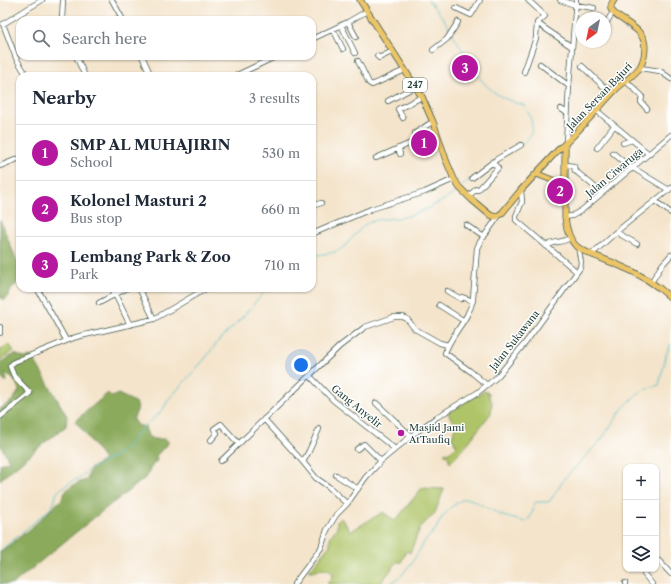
<!DOCTYPE html>
<meta charset="utf-8">
<style>
:root{--surface:#fff;--page:#f6f6f7;--text:#1f2937;--muted:#747a83;--line:#e0e1e3;--accent:#b5179e}
body{margin:0;font-family:"Libre Caslon Text",serif;background:var(--page);color:var(--text)}
.controls{position:absolute;right:12px;bottom:12px;display:grid;overflow:hidden;border-radius:8px;box-shadow:0 1px 3px #0004}
.controls button{width:36px;height:36px;display:grid;place-items:center;padding:0;border:0;border-bottom:1px solid var(--line);background:var(--surface);color:var(--text);font:20px sans-serif}
.compass{position:absolute;left:575px;top:12px;width:36px;height:36px;border-radius:50%;background:var(--surface);box-shadow:0 1px 3px #0004;rotate:213deg}
.you{position:absolute;left:301px;top:365px;width:14px;height:14px;margin:-10px;border:3px solid #fff;border-radius:50%;background:#1a73e8;box-shadow:0 0 0 6px #1a73e833}
.badge{display:grid;place-items:center;width:26px;height:26px;border-radius:50%;background:var(--accent);color:#fff;font-size:13px;font-weight:700}
.pin{position:absolute;translate:-50% -50%;border:2px solid #fff;box-shadow:0 1px 4px #0006}
.list{margin:0;padding:0;list-style:none}
h2{display:flex;justify-content:space-between;align-items:center;height:52px;margin:0;padding:0 16px;font-size:17px}
h2 small{font-size:13px;font-weight:400;color:var(--muted)}
.list li{display:grid;grid-template-columns:26px 1fr auto;gap:12px;align-items:center;box-sizing:border-box;height:56px;padding:0 16px;border-top:1px solid var(--line)}
.list b{display:block;font-size:15px;white-space:nowrap}
.list p{margin:0;font-size:13px;white-space:nowrap;color:var(--muted)}
.list em{font-size:13px;font-style:normal;color:var(--muted)}
.icon{flex:none;width:22px;height:22px;fill:none;stroke:currentColor;stroke-width:2;stroke-linecap:round;stroke-linejoin:round}
.map{position:relative;flex:none;width:671px;height:584px;overflow:hidden}
.search{position:absolute;background:var(--surface);box-shadow:0 1px 3px #0004;left:16px;top:16px;width:300px;height:44px;display:flex;align-items:center;gap:10px;box-sizing:border-box;padding:0 14px;border-radius:12px;color:var(--muted);font-size:15px}
.panel{position:absolute;background:var(--surface);box-shadow:0 1px 3px #0004;left:16px;top:72px;width:300px;height:220px;border-radius:12px}
.map>svg:first-child{display:block}
</style>
<div class="map">
<svg width="671" height="584" viewBox="0 0 671 584">
<rect width="100%" height="100%" fill="#fff"/>
<filter id="ink" filterUnits="userSpaceOnUse"><feTurbulence type="fractalNoise" baseFrequency=".025" numOctaves="2"/><feDisplacementMap in="SourceGraphic" scale="8" xChannelSelector="R" yChannelSelector="G"/><feConvolveMatrix kernelMatrix="1 2 1 2 8 2 1 2 1" color-interpolation-filters="sRGB"/></filter>
<filter id="wash" filterUnits="userSpaceOnUse"><feTurbulence type="fractalNoise" baseFrequency=".012" numOctaves="4" result="noise"/><feDisplacementMap in="SourceGraphic" scale="16" xChannelSelector="R" yChannelSelector="G"/><feGaussianBlur stdDeviation="0.9" result="paint"/><feColorMatrix in="noise" values="0 0 0 0 0 0 0 0 0 0 0 0 0 0 0 0 0 1.4 0 .05"/><feComposite in="paint" operator="in"/></filter>
<g filter="url(#wash)">
<rect width="100%" height="100%" fill="#f4e4cb"/>
<path fill="#afc468" stroke="#67804e" d="M 9,344 L 14,351 L 0,360 L 0,350 Z
M 484,391 L 489,393 L 489,397 L 492,402 L 491,413 L 468,443 L 450,463 L 448,456 L 444,453 L 449,452 L 457,446 L 452,438 L 455,426 L 448,413 Z
M 422,488 L 444,489 L 435,513 L 420,528 L 410,553 L 406,551 L 401,563 L 398,561 L 380,584 L 328,584 L 327,583 L 331,580 L 333,573 C 323,564 321,571 309,571 L 330,545 L 330,537 L 337,527 L 337,521 L 341,518 L 351,531 L 383,512 L 395,521 Z"/>
<path fill="#8baa5c" stroke="#557448" d="M 0,220 L 17,261 L 20,266 L 20,281 L 12,288 L 10,293 L 5,300 L 0,297 Z
M 15,354 L 24,358 L 32,356 L 67,416 L 66,426 L 44,443 L 0,480 L 0,464 L 9,461 L 0,444 L 0,409 L 12,401 L 19,391 C 18,384 11,375 5,373 L 7,381 L 5,381 L 0,376 L 0,363 Z
M 108,393 L 112,397 L 118,394 L 135,402 C 141,408 135,413 133,420 L 137,425 L 145,427 L 148,436 L 153,439 L 165,439 L 168,441 L 168,443 L 156,456 L 157,461 C 150,465 149,475 143,480 C 98,513 56,549 13,584 L 0,584 L 0,552 L 29,530 L 62,499 C 65,487 76,483 87,480 L 90,469 L 104,460 L 85,433 L 75,421 Z"/>
<g fill="none" stroke-linecap="round" stroke-linejoin="round">
<path stroke="#4fbec4" stroke-width="1" d="M 428,0 L 443,18 L 451,31
M 452,33 C 474,67 480,95 524,105 C 532,118 538,133 522,144
M 462,186 L 470,179
M 312,256 C 323,253 334,255 344,247 C 351,240 361,226 370,222 C 380,218 393,219 404,217 C 417,215 449,199 458,190
M 0,551 L 50,509 L 54,503 L 56,495 L 59,490 L 74,480 L 81,478 L 88,470 L 118,454 L 126,448 L 142,428 L 162,411 L 169,399 L 204,360 L 220,339 L 237,323 L 268,288
M 391,584 L 401,576 L 413,561 L 424,542 L 435,530 L 443,516 L 451,507 L 463,499 L 470,499 L 503,516 L 525,522 C 532,518 533,510 535,503 L 537,502 L 549,502 L 565,478 L 601,440 L 623,408 L 636,395 L 646,389 L 659,385 L 667,352 L 671,344"/>
</g>
</g>
<g filter="url(#ink)">
<g fill="none" stroke-linecap="round" stroke-linejoin="round">
<g stroke="#3f564b" stroke-width="6">
<path id="minor" d="M 112,0 L 123,20
M 560,0 L 575,5 L 594,8
M 456,8 L 471,15 L 480,0
M 62,20 L 63,0
M 114,20 L 122,18
M 348,22 L 356,37
M 537,23 L 572,47
M 341,25 L 355,53
M 605,25 L 613,12
M 333,29 L 343,49
M 312,39 L 348,22 L 367,11
M 433,50 L 447,39 L 458,22
M 76,56 L 85,76
M 142,56 L 151,76
M 377,56 L 379,58 L 393,51
M 358,61 L 369,83 L 372,85 L 405,70
M 540,64 L 569,86
M 582,66 L 604,87 L 615,91
M 640,68 L 660,71 L 671,79
M 524,72 L 536,38 L 537,23 L 545,16 L 528,0
M 27,76 L 16,58 L 3,24 L 42,0
M 235,76 L 277,56
M 626,81 L 642,96 L 641,102 L 647,109
M 388,101 L 416,86
M 561,109 L 567,113
M 596,110 L 649,154
M 403,118 L 398,109 L 422,97
M 566,143 L 569,86 L 576,0
M 623,143 L 632,140
M 398,148 L 400,154
M 597,148 L 614,126
M 613,153 L 632,169
M 376,158 L 418,140 L 415,133 C 422,130 425,125 433,122
M 566,165 L 574,166 L 575,171 L 578,173 L 602,193
M 0,166 L 20,158
M 633,168 L 669,190
M 472,178 L 497,159 L 521,145
M 521,190 L 522,202 L 516,216 L 516,220 L 577,272
M 469,196 L 476,189 L 478,190 L 498,168 L 492,162
M 655,201 L 671,213
M 312,206 L 321,203
M 565,217 L 572,216 L 582,210 L 671,135
M 466,225 L 484,237
M 616,232 L 637,244
M 312,234 L 371,209 L 425,192 L 454,179
M 546,246 C 554,241 562,243 570,238
M 592,254 L 616,232 L 671,188
M 652,281 L 662,265 L 671,255
M 37,288 L 66,340
M 112,288 L 130,325
M 139,288 L 154,319
M 447,291 L 461,299 L 462,297 L 473,301
M 99,303 L 127,288
M 439,305 L 464,321
M 0,327 L 0,333
M 310,376 L 333,400 L 395,449
M 487,385 L 470,371 L 445,353 C 451,334 469,320 473,299 L 477,248 L 480,242 L 498,217
M 376,403 L 411,436
M 0,417 L 30,393 L 14,376 L 10,366 L 14,362 L 76,337 L 154,319 L 207,288
M 264,419 L 303,462 L 316,478 L 329,487 L 347,504
M 211,440 L 217,433 L 214,429 L 221,424 L 239,444
M 357,449 L 364,444 L 381,461
M 221,461 L 340,346 L 365,327 L 394,317 L 403,317 L 407,319 L 415,329 L 440,343 L 448,345
M 303,462 L 309,451 L 319,429
M 336,475 L 358,489
M 659,561 L 671,574
M 644,574 L 652,584
M 625,583 L 625,584
M 294,584 L 321,548 L 327,530 L 336,515 L 347,504 L 366,477 L 381,461 L 411,436 L 437,417 L 477,393 L 497,377 L 526,342 L 580,268 L 581,262 L 578,247"/>
</g>
<g stroke="#3f564b" stroke-width="7">
<path id="major" d="M 360,0 L 422,97 L 433,122 L 446,160 L 454,179 L 459,187 L 472,200 L 490,215 L 496,217 L 502,213 L 521,190 L 558,150 C 578,133 596,110 615,90 C 622,83 635,75 640,67 C 643,62 645,53 645,47 C 645,26 615,20 611,9 C 610,5 612,3 614,0
M 565,146 L 565,217 C 566,227 568,238 576,246 C 583,253 608,260 618,265 C 638,273 655,283 671,298
M 537,174 L 565,185"/>
</g>
<use href="#minor" stroke="#fff" stroke-width="4.5"/>
<use href="#major" stroke="#edc569" stroke-width="5.5"/>
</g>
</g>
<circle fill="#b5179e" stroke="#fff" stroke-width="1.5" cx="401" cy="433" r="4"/>
<g text-anchor="middle" stroke-width="3" stroke-linejoin="round" paint-order="stroke">
<rect fill="#fff" stroke="#627771" stroke-width="1" x="403" y="78" width="24" height="14" rx="3"/>
<g font-size="9" font-weight="bold" fill="#1f3d34">
<text x="415" y="88">247</text>
</g>
<g font-size="10" fill="#1f3d34" stroke="#fff">
<text transform="translate(599 96) rotate(-46)" y="4">Jalan Sersan Bajuri</text>
<text transform="translate(614 172) rotate(-40)" y="4">Jalan Ciwaruga</text>
<text transform="translate(514 340) rotate(-52)" y="4">Jalan Sukawana</text>
<text transform="translate(357 406) rotate(39)" y="4">Gang Anyelir</text>
</g>
<g font-size="10" fill="#1f3d34" stroke="#fff" text-anchor="start">
<text x="409" y="431">Masjid Jami<tspan x="409" dy="12">AtTaufiq</tspan></text>
</g>
</g>
</svg>
<div class="controls">
<button>+</button>
<button>−</button>
<button><svg class="icon" aria-label="layers" viewBox="0 0 24 24"><path d="M12 4l9 5-9 5-9-5zM3 14l9 5 9-5"/></svg></button>
</div>
<svg class="compass" viewBox="-18 -18 36 36"><path d="M0-13l5 13h-10z" fill="#e53935"/><path d="M0 13l5-13h-10z" fill="#747a83"/></svg>
<div class="you"></div>
<div class="pin badge" style="left:424px;top:143px">1</div>
<div class="pin badge" style="left:560px;top:191px">2</div>
<div class="pin badge" style="left:465px;top:68px">3</div>
<div class="search"><svg class="icon" aria-label="search" viewBox="0 0 24 24"><circle cx="10" cy="10" r="6"/><path d="M15 15l6 6"/></svg>Search here</div>
<section class="panel">
<h2>Nearby<small>3 results</small></h2>
<ul class="list">
<li><span class="badge">1</span><div><b>SMP AL MUHAJIRIN</b><p>School</p></div><em>530 m</em></li>
<li><span class="badge">2</span><div><b>Kolonel Masturi 2</b><p>Bus stop</p></div><em>660 m</em></li>
<li><span class="badge">3</span><div><b>Lembang Park &amp; Zoo</b><p>Park</p></div><em>710 m</em></li>
</ul>
</section>
</div>
